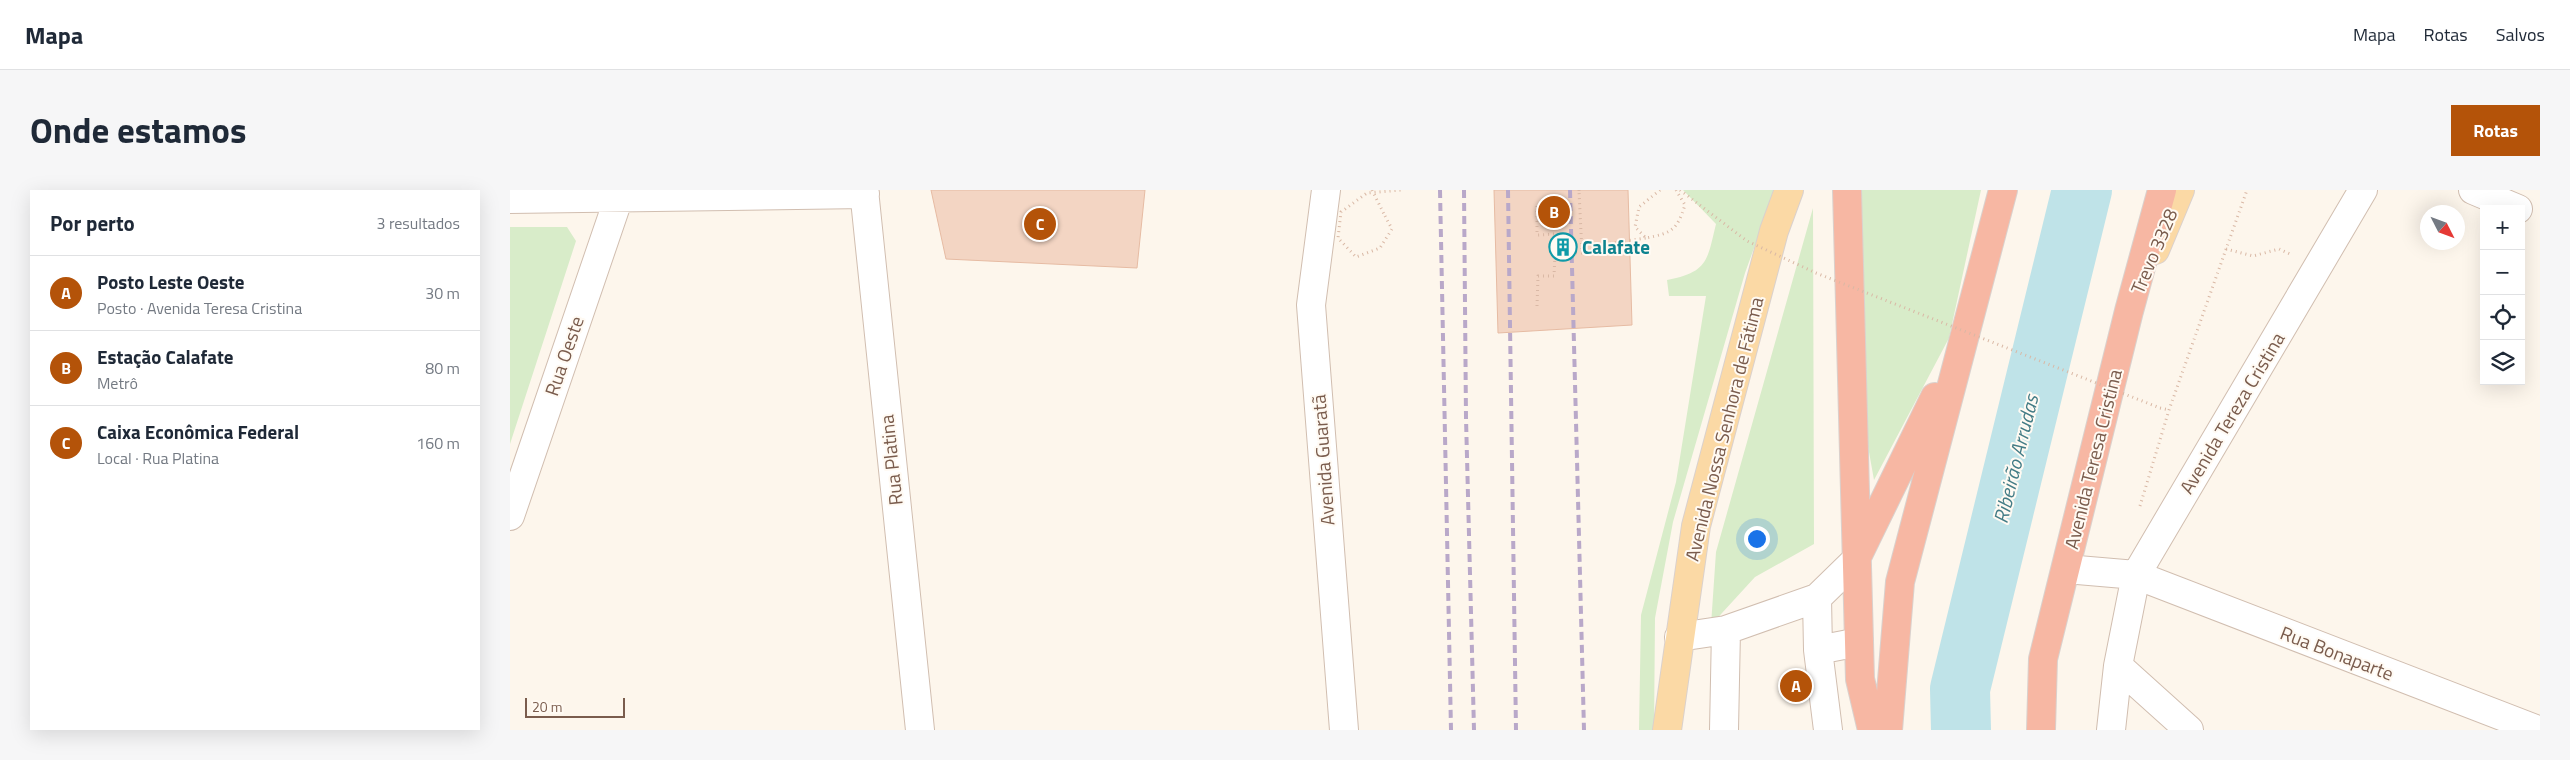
<!DOCTYPE html>
<html lang="pt">
<meta charset="utf-8">
<style>
:root{--surface:#fff;--page:#f6f6f7;--text:#1f2937;--muted:#747a83;--line:#e0e1e3;--accent:#b45309}
body{margin:0;font-family:"Titillium Web",sans-serif;background:var(--page);color:var(--text)}
.controls{position:absolute;right:15px;top:15px;display:grid;overflow:hidden;border-radius:0px;box-shadow:0 5px 20px #0002}
.controls button{width:45px;height:45px;display:grid;place-items:center;padding:0;border:0;border-bottom:1px solid var(--line);background:var(--surface);color:var(--text);font:25px sans-serif}
.compass{position:absolute;left:1910px;top:15px;width:45px;height:45px;border-radius:50%;background:var(--surface);box-shadow:0 5px 20px #0002;rotate:132deg}
.scale{position:absolute;left:15px;bottom:12px;width:100px;box-sizing:border-box;padding-left:5px;border:2px solid #7a5c4d;border-top:0;font-size:14px;line-height:18px;white-space:nowrap;color:#7a5c4d;-webkit-text-stroke:4px #fffaf3;paint-order:stroke}
.you{position:absolute;left:1246px;top:348px;width:18px;height:18px;margin:-12px;border:4px solid #fff;border-radius:50%;background:#1a73e8;box-shadow:0 0 0 8px #1a73e833}
.badge{display:grid;place-items:center;width:32px;height:32px;border-radius:50%;background:var(--accent);color:#fff;font-size:16px;font-weight:700}
.pin{position:absolute;translate:-50% -50%;border:2px solid #fff;box-shadow:0 1px 5px #0006}
.list{margin:0;padding:0;list-style:none}
h2{display:flex;justify-content:space-between;align-items:center;height:65px;margin:0;padding:0 20px;font-size:21px}
h2 small{font-size:16px;font-weight:400;color:var(--muted)}
.list li{display:grid;grid-template-columns:32px 1fr auto;gap:15px;align-items:center;box-sizing:border-box;height:75px;padding:0 20px;border-top:1px solid var(--line)}
.list b{display:block;font-size:19px;white-space:nowrap}
.list p{margin:0;font-size:16px;white-space:nowrap;color:var(--muted)}
.list em{font-size:16px;font-style:normal;color:var(--muted)}
.icon{flex:none;width:28px;height:28px;fill:none;stroke:currentColor;stroke-width:2;stroke-linecap:round;stroke-linejoin:round}
.map{position:relative;flex:none;width:2030px;height:540px;overflow:hidden;border-radius:0px}
header{display:flex;align-items:center;gap:30px;box-sizing:border-box;height:70px;padding:0 25px;background:var(--surface);border-bottom:1px solid var(--line)}
header strong{font-size:24px}
nav{display:flex;gap:28px;margin-inline-start:auto;font-size:18px}
.intro{display:flex;align-items:center;justify-content:space-between;box-sizing:border-box;height:120px;padding:0 30px}
h1{margin:0;font-size:35px}
.button{padding:12px 22px;border-radius:0px;background:var(--accent);color:#fff;font-size:18px;font-weight:700}
main{display:flex;gap:30px;padding:0 30px}
aside{flex:1;background:var(--surface);border-radius:0px;box-shadow:0 5px 20px #0002}
.map>svg:first-child{display:block}
</style>
<header>
<strong>Mapa</strong>
<nav><a>Mapa</a><a>Rotas</a><a>Salvos</a></nav>
</header>
<div class="intro"><h1>Onde estamos</h1><a class="button">Rotas</a></div>
<main>
<aside>
<h2>Por perto<small>3 resultados</small></h2>
<ul class="list">
<li><span class="badge">A</span><div><b>Posto Leste Oeste</b><p>Posto · Avenida Teresa Cristina</p></div><em>30 m</em></li>
<li><span class="badge">B</span><div><b>Estação Calafate</b><p>Metrô</p></div><em>80 m</em></li>
<li><span class="badge">C</span><div><b>Caixa Econômica Federal</b><p>Local · Rua Platina</p></div><em>160 m</em></li>
</ul>
</aside>
<div class="map">
<svg width="2030" height="540" viewBox="0 0 2030 540">
<rect width="100%" height="100%" fill="#fdf6ec"/>
<path fill="#d8ecc9" d="M 1173,0 L 1265,0 L 1235,83 L 1163,332 L 1145,428 L 1144,540 L 1129,540 L 1131,425 L 1166,292 L 1196,106 L 1159,106 L 1157,90 C 1198,82 1197,71 1206,34 Z
M 1349,0 L 1471,0 L 1439,148 L 1364,290 L 1354,234 Z
M 1303,18 L 1304,354 L 1245,387 L 1201,435 L 1206,362 Z
M 0,37 L 57,37 L 66,51 L 0,254 Z"/>
<g fill="none" stroke-linecap="round" stroke-linejoin="round">
<path stroke="#bfe3e8" stroke-width="60" d="M 1451,540 L 1450,499 L 1572,0"/>
</g>
<path fill="#f3d5c3" stroke="#e6bba3" d="M 421,0 L 635,0 L 627,78 L 436,69 Z
M 984,0 L 1118,0 L 1122,135 L 988,143 Z"/>
<g fill="none" stroke-linecap="round" stroke-linejoin="round">
<g stroke="#d1beb0" stroke-width="30">
<path id="minor" d="M 354,0 L 410,540
M 816,0 L 801,115 L 834,540
M 1963,0 L 2008,19
M 0,9 L 355,4
M 0,326 L 109,7
M 1556,379 L 1626,385 L 2028,540
M 1307,408 L 1308,460 L 1318,540
M 1169,447 L 1216,440 L 1307,408 L 1346,370
M 1308,460 L 1349,452
M 1214,540 L 1216,440
M 1601,540 L 1608,476
M 1679,540 L 1608,476 L 1626,385 L 1853,0"/>
</g>
<g stroke="#dad1cd" stroke-width="30">
<path id="major" d="M 1645,60 L 1670,0
M 1157,540 L 1186,336 L 1264,41 L 1279,0"/>
</g>
<g stroke="#dad1cd" stroke-width="30">
<path id="highway" d="M 1337,0 L 1350,489 L 1362,540
M 1347,367 L 1425,207
M 1378,540 L 1390,392 L 1493,0
M 1531,540 L 1533,469 L 1619,121 L 1652,0"/>
</g>
<path stroke="#d9b8a5" stroke-width="3" stroke-dasharray="1 4" stroke-linecap="butt" d="M 862,0 L 875,26
M 1069,0 L 1069,1
M 1150,0 L 1129,17 L 1125,37 L 1136,48 C 1162,43 1167,40 1175,15 L 1166,0
M 1095,54 L 1136,48
M 1716,59 L 1743,66 L 1769,59 L 1780,64
M 1027,116 L 1028,86 L 1044,86 L 1046,44 L 1027,45 L 1027,13
M 1650,218 L 1659,220
M 1630,316 L 1659,220 L 1737,0"/>
<use href="#minor" stroke="#fff" stroke-width="28"/>
<use href="#major" stroke="#fbd9a5" stroke-width="28"/>
<use href="#highway" stroke="#f7b7a3" stroke-width="28"/>
<path stroke="#b9a8c9" stroke-width="4" stroke-dasharray="8 5" stroke-linecap="butt" d="M 930,0 L 941,540
M 954,0 L 956,228 L 964,540
M 998,0 L 1006,540
M 1060,0 L 1074,540"/>
<path stroke="#d9b8a5" stroke-width="3" stroke-dasharray="1 4" stroke-linecap="butt" d="M 1170,0 L 1237,51 L 1306,83 L 1650,218
M 875,26 L 882,39 L 870,58 L 846,67 L 828,48 L 831,22 L 857,3 L 891,0
M 1046,62 L 1072,63 L 1069,1"/>
</g>
<defs>
<g id="building-ring" transform="scale(1.4375)"><circle r="9.5" fill="#fffaf3" stroke="#0f9aa8" stroke-width="1.5"/><path d="M-4-6H4V6H1V3H-1V6H-4ZM-2.5-4.3h1.7v1.8h-1.7ZM.8-4.3h1.7v1.8H.8ZM-2.5-1h1.7V.8h-1.7ZM.8-1h1.7V.8H.8Z" fill="#0f9aa8"/></g>
</defs>
<g fill-rule="evenodd">
<use href="#building-ring" x="1053" y="57"/>
</g>
<g text-anchor="middle" stroke-width="4" stroke-linejoin="round" paint-order="stroke">
<g font-size="19" font-weight="bold" fill="#0d838f" stroke="#fffaf3" text-anchor="start">
<text x="1072" y="64">Calafate</text>
</g>
<g font-size="19" fill="#7a5c4d" stroke="#fffaf3">
<text transform="translate(1644 61) rotate(-67)" y="7">Trevo 3328</text>
<text transform="translate(54 166) rotate(-71)" y="7">Rua Oeste</text>
<text transform="translate(1722 223) rotate(-59)" y="7">Avenida Tereza Cristina</text>
<text transform="translate(1214 239) rotate(-76)" y="7">Avenida Nossa Senhora de Fátima</text>
<text transform="translate(1583 269) rotate(-76)" y="7">Avenida Teresa Cristina</text>
<text transform="translate(381 270) rotate(-96)" y="7">Rua Platina</text>
<text transform="translate(813 270) rotate(-94)" y="7">Avenida Guaratã</text>
<text transform="translate(1827 463) rotate(21)" y="7">Rua Bonaparte</text>
</g>
<g font-size="20" font-style="italic" fill="#437c86" stroke="#fffaf3">
<text transform="translate(1506 269) rotate(-76)" y="7">Ribeirão Arrudas</text>
</g>
</g>
</svg>
<div class="controls">
<button>+</button>
<button>−</button>
<button><svg class="icon" aria-label="locate" viewBox="0 0 24 24"><circle cx="12" cy="12" r="6"/><path d="M12 2v4M12 18v4M2 12h4M18 12h4"/></svg></button>
<button><svg class="icon" aria-label="layers" viewBox="0 0 24 24"><path d="M12 4l9 5-9 5-9-5zM3 14l9 5 9-5"/></svg></button>
</div>
<svg class="compass" viewBox="-18 -18 36 36"><path d="M0-13l5 13h-10z" fill="#e53935"/><path d="M0 13l5-13h-10z" fill="#747a83"/></svg>
<div class="scale">20 m</div>
<div class="you"></div>
<div class="pin badge" style="left:1286px;top:496px">A</div>
<div class="pin badge" style="left:1044px;top:22px">B</div>
<div class="pin badge" style="left:530px;top:34px">C</div>
</div>
</main>
